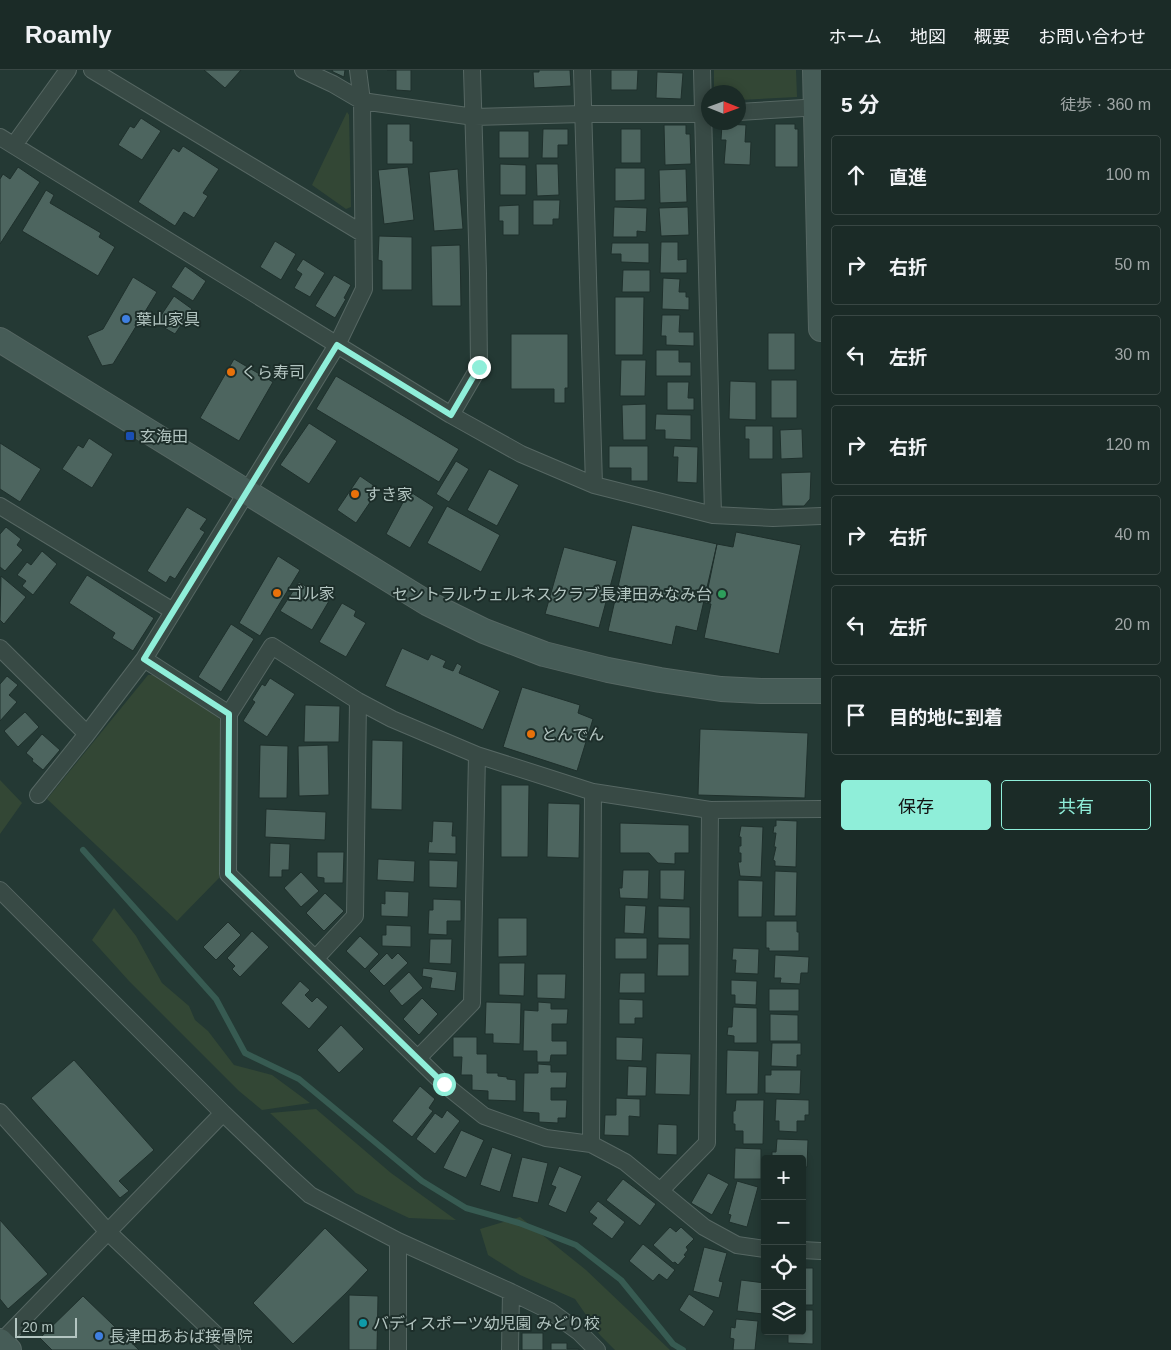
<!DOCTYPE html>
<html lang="ja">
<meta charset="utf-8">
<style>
:root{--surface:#1b2b27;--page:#24332f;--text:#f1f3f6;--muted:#a0a7a7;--line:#394744;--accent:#8feed9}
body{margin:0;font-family:Helvetica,"Noto Sans JP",sans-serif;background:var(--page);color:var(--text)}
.controls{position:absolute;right:15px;bottom:15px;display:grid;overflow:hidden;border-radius:5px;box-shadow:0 2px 8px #0003}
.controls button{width:45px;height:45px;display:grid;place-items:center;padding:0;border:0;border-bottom:1px solid var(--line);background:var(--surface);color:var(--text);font:25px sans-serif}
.compass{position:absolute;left:701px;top:15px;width:45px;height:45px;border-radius:50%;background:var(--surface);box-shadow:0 2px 8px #0003;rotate:91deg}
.scale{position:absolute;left:15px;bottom:12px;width:62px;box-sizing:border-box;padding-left:5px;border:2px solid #b3c5c1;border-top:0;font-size:14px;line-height:18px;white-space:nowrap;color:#b3c5c1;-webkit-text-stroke:4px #1d2e2a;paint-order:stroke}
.stop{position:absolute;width:15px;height:15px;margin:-11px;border:4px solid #8feed9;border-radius:50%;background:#fff}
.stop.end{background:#8feed9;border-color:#fff;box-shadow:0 1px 5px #0008}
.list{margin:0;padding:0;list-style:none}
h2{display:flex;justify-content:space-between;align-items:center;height:65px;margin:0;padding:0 20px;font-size:21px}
h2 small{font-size:16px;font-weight:400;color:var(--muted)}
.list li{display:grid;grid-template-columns:32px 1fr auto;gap:15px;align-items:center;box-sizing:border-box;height:80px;margin:0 10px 10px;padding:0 10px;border:1px solid var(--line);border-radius:5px}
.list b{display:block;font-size:19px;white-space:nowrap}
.list em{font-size:16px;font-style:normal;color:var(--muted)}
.actions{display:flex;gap:10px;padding:15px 20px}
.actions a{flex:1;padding:11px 0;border:1px solid var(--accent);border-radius:5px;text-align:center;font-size:18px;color:var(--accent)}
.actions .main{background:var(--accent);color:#111}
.icon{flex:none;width:28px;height:28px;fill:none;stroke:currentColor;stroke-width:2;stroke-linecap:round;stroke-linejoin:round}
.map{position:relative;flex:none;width:821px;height:1280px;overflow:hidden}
header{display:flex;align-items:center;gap:30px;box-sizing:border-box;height:70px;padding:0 25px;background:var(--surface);border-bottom:1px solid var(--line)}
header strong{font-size:24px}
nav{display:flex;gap:28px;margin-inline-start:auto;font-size:18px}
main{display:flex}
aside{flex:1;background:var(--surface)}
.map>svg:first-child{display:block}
</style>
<header>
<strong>Roamly</strong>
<nav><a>ホーム</a><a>地図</a><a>概要</a><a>お問い合わせ</a></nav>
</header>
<main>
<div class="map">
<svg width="821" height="1280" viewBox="0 0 821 1280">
<rect width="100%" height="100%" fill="#243934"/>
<path fill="#334735" d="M 714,0 L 796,0 L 797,27 L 739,30 L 738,22 L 714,22 Z
M 347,42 L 349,45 L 351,137 L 346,139 L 312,115 Z
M 148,605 L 158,605 L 216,643 L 222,654 L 219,808 L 177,851 L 47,729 Z
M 0,710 L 22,733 L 0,764 Z
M 114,838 L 136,866 L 162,913 L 189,936 L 195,950 L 208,961 L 234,995 L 272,1005 L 310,1033 L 262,1040 L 239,1021 L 129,911 L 92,870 Z
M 316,1039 L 391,1103 L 456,1150 L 409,1148 L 356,1123 L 270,1043 Z
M 520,1147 L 586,1200 L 670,1280 L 615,1280 L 600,1265 L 575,1229 L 520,1205 L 488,1185 L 480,1159 Z"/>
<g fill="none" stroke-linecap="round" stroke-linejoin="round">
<path stroke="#375b52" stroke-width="6" d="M 83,780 L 216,929 L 245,983 L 299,1009 L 422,1111 L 466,1138 L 519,1153 L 576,1175 L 621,1210 L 673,1274 L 683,1280"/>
</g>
<path fill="#4d655f" stroke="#1f302c" d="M 204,0 L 241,0 L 225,18 Z
M 332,0 L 345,0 L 344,7 L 333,2 Z
M 387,0 L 411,0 L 411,21 L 396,20 L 396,0 Z
M 539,0 L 570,0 L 571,16 L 534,18 L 533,2 L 539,2 Z
M 611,0 L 638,0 L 637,20 L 611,20 Z
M 657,2 L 683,3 L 681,29 L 656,28 Z
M 141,48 L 161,61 L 142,90 L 118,75 L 130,56 L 134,58 Z
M 387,54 L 410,54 L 410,71 L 413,71 L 413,94 L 387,94 Z
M 722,54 L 746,55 L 745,72 L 751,72 L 750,95 L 724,94 L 726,70 L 721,70 Z
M 775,54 L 795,54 L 795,59 L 798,59 L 798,97 L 775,97 Z
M 664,55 L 686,55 L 686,64 L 690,64 L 691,94 L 665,95 Z
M 543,59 L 568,59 L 568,75 L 558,75 L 558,88 L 542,88 Z
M 621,59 L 641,59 L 641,93 L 621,93 Z
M 499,61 L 529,61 L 529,88 L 499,88 Z
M 183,76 L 219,99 L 203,123 L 208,126 L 194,148 L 184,142 L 175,156 L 138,132 L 173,78 L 179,82 Z
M 500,94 L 526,95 L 526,125 L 500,125 Z
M 536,94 L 558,94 L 559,125 L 537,126 Z
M 18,97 L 40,112 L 0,174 L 0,109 L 3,104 L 10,109 Z
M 408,97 L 414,150 L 384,154 L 378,100 Z
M 615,98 L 645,98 L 645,130 L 615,131 Z
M 458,99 L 463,159 L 434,161 L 429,102 Z
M 686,99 L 687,132 L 660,133 L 659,100 Z
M 46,120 L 54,125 L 50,133 L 101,163 L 99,167 L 115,177 L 98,206 L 22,161 Z
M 533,130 L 560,130 L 559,149 L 553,149 L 553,155 L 533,155 Z
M 519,135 L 519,165 L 503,165 L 503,151 L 499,151 L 499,136 Z
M 614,137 L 647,138 L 646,162 L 637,161 L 637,167 L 613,167 Z
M 688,137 L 689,165 L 661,166 L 659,138 Z
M 379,166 L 412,167 L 412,220 L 382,220 L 382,191 L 378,190 Z
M 275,171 L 296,184 L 281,210 L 260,197 Z
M 661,172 L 678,172 L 678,190 L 687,189 L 687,203 L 660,203 Z
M 612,173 L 649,173 L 649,193 L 621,192 L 621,184 L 611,184 Z
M 460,175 L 461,236 L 432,236 L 431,176 Z
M 303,189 L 325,203 L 310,227 L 294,218 L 302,204 L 296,200 Z
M 185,196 L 206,211 L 193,231 L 171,217 Z
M 623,200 L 650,200 L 650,222 L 622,222 Z
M 334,205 L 351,215 L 344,228 L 346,229 L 335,248 L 315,236 Z
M 133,207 L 157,222 L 113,294 L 102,296 L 87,266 L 103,259 Z
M 663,208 L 680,209 L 679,222 L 686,222 L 686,227 L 689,227 L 689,240 L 662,239 Z
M 174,226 L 192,239 L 175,264 L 156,253 Z
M 615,227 L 644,227 L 643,285 L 615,285 Z
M 662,245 L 680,245 L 679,262 L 694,262 L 694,276 L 666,275 L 666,266 L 661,266 Z
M 768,263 L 795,263 L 795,300 L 768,300 Z
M 511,264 L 568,264 L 568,318 L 565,318 L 565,333 L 554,333 L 554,319 L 511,319 Z
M 656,280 L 679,280 L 679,292 L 691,292 L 691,306 L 656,306 Z
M 234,289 L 273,312 L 239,371 L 200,348 Z
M 621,290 L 646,290 L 645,326 L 620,326 Z
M 336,306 L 459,379 L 439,412 L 316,339 Z
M 771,310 L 797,310 L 797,348 L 771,348 Z
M 730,311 L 756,312 L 756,350 L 729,349 Z
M 667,312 L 689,312 L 688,328 L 694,328 L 694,340 L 667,340 Z
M 646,334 L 646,370 L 623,370 L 622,335 Z
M 656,344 L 691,345 L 691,370 L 665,369 L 665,360 L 655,360 Z
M 309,353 L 337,371 L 309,414 L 280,395 Z
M 745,356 L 773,356 L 773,389 L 749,389 L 749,369 L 745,369 Z
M 802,359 L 803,388 L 781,389 L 780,360 Z
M 89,368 L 113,384 L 92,418 L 62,399 L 78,375 L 83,378 Z
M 0,373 L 41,399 L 20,432 L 0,419 Z
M 609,376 L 648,376 L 648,411 L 631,411 L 631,398 L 609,398 Z
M 674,376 L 698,377 L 697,413 L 677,412 L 678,387 L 673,387 Z
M 456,391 L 469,399 L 449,432 L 436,424 Z
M 489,399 L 519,415 L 497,456 L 467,440 Z
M 811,402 L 810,429 L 804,436 L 782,436 L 781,403 Z
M 360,406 L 379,419 L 356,453 L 337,440 Z
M 409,421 L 434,437 L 410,478 L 386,464 Z
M 447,436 L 500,465 L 481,502 L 427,473 Z
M 187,437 L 207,449 L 200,459 L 205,462 L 175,509 L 170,506 L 166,513 L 147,501 Z
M 632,455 L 717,474 L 697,561 L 676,556 L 672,575 L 608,561 Z
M 6,457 L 21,469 L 17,475 L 23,480 L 5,501 L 0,497 L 0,464 Z
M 736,462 L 801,475 L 779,584 L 704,568 L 711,534 L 705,533 L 717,474 L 733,477 Z
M 564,477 L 617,491 L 599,558 L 545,544 Z
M 42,481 L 57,494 L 33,525 L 22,516 L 26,511 L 17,505 L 27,492 L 31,495 Z
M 278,486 L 300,500 L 260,566 L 239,553 Z
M 87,505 L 154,548 L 133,581 L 112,568 L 115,563 L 69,533 Z
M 1,506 L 26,527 L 4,554 L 0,550 Z
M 299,512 L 329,531 L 312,560 L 280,541 Z
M 342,533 L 356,541 L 354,546 L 366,553 L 346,587 L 319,572 Z
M 231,554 L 254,569 L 221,622 L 198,607 Z
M 402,578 L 428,590 L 431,584 L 446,591 L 443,597 L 453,601 L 457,593 L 462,596 L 459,603 L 500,621 L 483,660 L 385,616 Z
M 7,606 L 18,615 L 9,625 L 17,632 L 0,651 L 0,614 Z
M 270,608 L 295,624 L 267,667 L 243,651 L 255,632 L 252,630 L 262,614 L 265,616 Z
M 522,617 L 580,635 L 578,643 L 593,649 L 577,701 L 503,677 Z
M 305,635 L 340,636 L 339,672 L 304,672 Z
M 25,642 L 39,657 L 18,677 L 4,661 Z
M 700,659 L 808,663 L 805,728 L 698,725 Z
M 42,664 L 60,680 L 43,700 L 32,691 L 33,689 L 26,683 Z
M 372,670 L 403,671 L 402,740 L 371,739 Z
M 260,675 L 288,676 L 287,728 L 259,728 Z
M 328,675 L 329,725 L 299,726 L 298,676 Z
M 501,715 L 529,715 L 528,787 L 501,787 Z
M 548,733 L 580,734 L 579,788 L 547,787 Z
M 266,739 L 326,742 L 325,770 L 265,767 Z
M 776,750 L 797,751 L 796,797 L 775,796 L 775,791 L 773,790 L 776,777 L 774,777 L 776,763 L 773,763 L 774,756 L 776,756 Z
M 433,751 L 453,752 L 452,766 L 456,766 L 456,784 L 428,783 L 429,771 L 432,772 Z
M 620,753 L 689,755 L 689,783 L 675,783 L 675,794 L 658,793 L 649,783 L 620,783 Z
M 741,756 L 763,757 L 761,807 L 740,806 L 738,792 L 741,792 L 741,783 L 739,783 L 739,776 L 741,776 L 741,767 L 739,767 Z
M 270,773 L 290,774 L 289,800 L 282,800 L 282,807 L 269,807 Z
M 317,782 L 344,782 L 343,813 L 324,813 L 324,808 L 317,807 Z
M 378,789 L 415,791 L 414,812 L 377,810 Z
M 429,790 L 458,791 L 457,818 L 429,817 Z
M 623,800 L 649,800 L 648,829 L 620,828 L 619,818 L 622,818 Z
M 660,800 L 685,800 L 684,830 L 660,829 Z
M 775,801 L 797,802 L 796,846 L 774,846 Z
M 301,802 L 319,821 L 301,837 L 284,818 Z
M 738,810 L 763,811 L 762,847 L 738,847 Z
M 385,821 L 409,822 L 408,847 L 381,846 L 381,833 L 385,834 Z
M 325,823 L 344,841 L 324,861 L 306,843 Z
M 433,829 L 461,830 L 461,851 L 447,851 L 447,865 L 428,864 L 429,840 L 433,840 Z
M 625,835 L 646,836 L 644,864 L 624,863 Z
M 658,836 L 690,837 L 690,869 L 658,868 Z
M 498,848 L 527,848 L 527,886 L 498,887 Z
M 766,851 L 797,851 L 797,862 L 799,862 L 799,881 L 769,881 L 769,878 L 766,878 Z
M 228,852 L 241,865 L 216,890 L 203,877 Z
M 386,855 L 411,856 L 411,877 L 382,876 L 382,865 L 386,865 Z
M 252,861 L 269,877 L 240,907 L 232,899 L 235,896 L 227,888 Z
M 360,866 L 379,884 L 365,899 L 346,881 Z
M 615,868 L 647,868 L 647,889 L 615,889 Z
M 430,869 L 452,869 L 451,894 L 429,893 Z
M 658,874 L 689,874 L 689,906 L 657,906 Z
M 733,878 L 759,879 L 758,904 L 735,903 L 736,890 L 732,890 Z
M 387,883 L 392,889 L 398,883 L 408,893 L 384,916 L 369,901 Z
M 775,885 L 809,887 L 808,903 L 801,903 L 800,914 L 780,913 L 781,908 L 774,908 Z
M 499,893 L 525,893 L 524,926 L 499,925 Z
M 423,898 L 457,902 L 455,921 L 430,918 L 432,908 L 422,906 Z
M 409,902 L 423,918 L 402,936 L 389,921 Z
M 620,903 L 645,903 L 645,923 L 619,923 Z
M 537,904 L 566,904 L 565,929 L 537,928 Z
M 731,910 L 757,911 L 756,935 L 735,934 L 735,925 L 731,925 Z
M 300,911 L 310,920 L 305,925 L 312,932 L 317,927 L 328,937 L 309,959 L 281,933 Z
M 769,919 L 799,919 L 799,941 L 769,941 Z
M 422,928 L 438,944 L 419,965 L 403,949 Z
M 619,929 L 643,930 L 643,948 L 635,948 L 635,954 L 619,954 Z
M 486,932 L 521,933 L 520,974 L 493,973 L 493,964 L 485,964 Z
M 538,932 L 551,933 L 551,939 L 568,939 L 567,954 L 552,954 L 552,971 L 567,971 L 567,985 L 551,985 L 550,992 L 537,992 L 537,981 L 523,981 L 524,940 L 538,941 Z
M 733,937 L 757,938 L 757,973 L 734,973 L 734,966 L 727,965 L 728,957 L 732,957 Z
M 770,944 L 798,945 L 798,971 L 770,971 Z
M 341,955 L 364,979 L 339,1003 L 317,980 Z
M 453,967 L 477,967 L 477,984 L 487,984 L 487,1003 L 498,1003 L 498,1006 L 507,1007 L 507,1009 L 516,1010 L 516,1031 L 488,1030 L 488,1021 L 472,1020 L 472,1005 L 461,1005 L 462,987 L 453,987 Z
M 616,967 L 643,968 L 642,991 L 616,990 Z
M 772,973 L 801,973 L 801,985 L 797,985 L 797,997 L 771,996 Z
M 727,980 L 759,981 L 758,1024 L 726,1024 Z
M 656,983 L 691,984 L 690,1025 L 655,1024 Z
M 74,990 L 154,1080 L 119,1111 L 129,1121 L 120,1128 L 31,1028 Z
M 538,994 L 551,995 L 551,1002 L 567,1002 L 566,1018 L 551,1018 L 551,1030 L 567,1030 L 566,1048 L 558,1048 L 558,1053 L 539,1052 L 539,1043 L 523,1042 L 524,1003 L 538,1003 Z
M 628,996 L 647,997 L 646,1026 L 627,1026 Z
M 771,1000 L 801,1000 L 800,1024 L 765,1023 L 765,1005 L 771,1005 Z
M 420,1016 L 435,1029 L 429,1038 L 433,1041 L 412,1067 L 392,1051 Z
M 616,1028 L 640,1029 L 640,1047 L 629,1046 L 629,1066 L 604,1065 L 605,1045 L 616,1045 Z
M 776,1029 L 809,1030 L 809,1045 L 805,1045 L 805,1051 L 797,1051 L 797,1062 L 779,1061 L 779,1051 L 775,1051 Z
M 736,1030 L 764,1030 L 763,1074 L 743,1074 L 743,1061 L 735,1061 L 735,1054 L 733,1054 L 733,1041 L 735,1041 Z
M 447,1040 L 460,1051 L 435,1084 L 416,1069 L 435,1043 L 442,1048 Z
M 658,1054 L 677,1055 L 677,1085 L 657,1084 Z
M 461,1060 L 484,1070 L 466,1108 L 443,1098 Z
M 777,1069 L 808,1070 L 807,1097 L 802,1097 L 802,1089 L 772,1089 L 772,1082 L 776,1082 Z
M 492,1077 L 512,1084 L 500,1122 L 480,1115 Z
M 735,1078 L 761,1079 L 761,1109 L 734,1109 Z
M 522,1087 L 548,1093 L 538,1133 L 512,1127 Z
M 559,1096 L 582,1106 L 566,1143 L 548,1135 L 556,1117 L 551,1115 Z
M 708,1103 L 729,1114 L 712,1145 L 691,1133 Z
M 623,1109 L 656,1134 L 640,1156 L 606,1130 Z
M 737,1111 L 758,1117 L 747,1157 L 729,1152 L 731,1145 L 728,1144 Z
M 598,1131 L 625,1152 L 612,1169 L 592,1154 L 597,1148 L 589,1142 Z
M 0,1150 L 48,1204 L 8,1239 L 0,1229 Z
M 670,1157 L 676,1162 L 681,1157 L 694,1169 L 686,1177 L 688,1180 L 684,1185 L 686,1186 L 678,1195 L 675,1192 L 673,1193 L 653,1175 Z
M 325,1158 L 368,1200 L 346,1223 L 293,1274 L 253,1233 Z
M 643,1174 L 675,1200 L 667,1210 L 659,1204 L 653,1211 L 629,1191 Z
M 704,1177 L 727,1183 L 719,1211 L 723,1212 L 719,1228 L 693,1221 Z
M 802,1198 L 813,1198 L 813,1235 L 802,1235 Z
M 741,1210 L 765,1213 L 763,1244 L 737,1241 Z
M 689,1224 L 714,1241 L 704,1257 L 679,1240 Z
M 349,1225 L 378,1226 L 377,1280 L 349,1280 Z
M 83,1226 L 139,1280 L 52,1280 L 40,1268 Z
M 802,1240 L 813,1240 L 813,1274 L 788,1273 L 788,1261 L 802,1261 Z
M 736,1249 L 758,1251 L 755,1280 L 733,1280 L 734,1269 L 730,1268 L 731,1257 L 735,1258 Z
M 522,1263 L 543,1263 L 543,1280 L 522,1280 Z
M 551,1273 L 567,1273 L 567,1279 L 579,1279 L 579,1280 L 551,1280 Z"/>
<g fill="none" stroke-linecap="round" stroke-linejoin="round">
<g stroke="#566763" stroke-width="18">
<path id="street" d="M 92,0 L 362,163
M 358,0 L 362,31 L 474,47 L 583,44 L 708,44
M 582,0 L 594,415
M 702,0 L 713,445
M 738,42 L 821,37
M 0,67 L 451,345 L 521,384 L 594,415 L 713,445 L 773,448 L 821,446
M 14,75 L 68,0
M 451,345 L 479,297 L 478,203 L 472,0
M 0,436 L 173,541
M 0,578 L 87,664 L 144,589 L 337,275 L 364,219 L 362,31 L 333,14 L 303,0
M 144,589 L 229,644
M 38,725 L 87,664
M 0,820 L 223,1043 L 287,1104 L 310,1125 L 398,1171 L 398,1280
M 316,888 L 355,846 L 358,631
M 418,988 L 472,933 L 477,685
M 0,1042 L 108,1162 L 232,1280
M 591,1074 L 593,722
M 661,1120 L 707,1073 L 710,740
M 398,1171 L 511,1222 L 550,1241 L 579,1262 L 597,1280
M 765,1179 L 737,1175 L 704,1157 L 625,1092 L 591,1074 L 546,1068 L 484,1046 L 444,1014 L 228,804 L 229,644 L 272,576 L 358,631 L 392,649 L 477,685 L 593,722 L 710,740 L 821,739
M 802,1180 L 821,1181
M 1,1272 L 223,1043
M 510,1280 L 511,1222"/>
</g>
<g stroke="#566763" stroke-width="26">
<path id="secondary" d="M 815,0 L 821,259
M 0,270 L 427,533 L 484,561 L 544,584 L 608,600 L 660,610 L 721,619 L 761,621 L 821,621
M 0,1271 L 9,1280"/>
</g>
<use href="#street" stroke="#384a45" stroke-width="16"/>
<use href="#secondary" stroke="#465c57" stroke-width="24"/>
</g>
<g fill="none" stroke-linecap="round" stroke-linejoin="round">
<path stroke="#8feed9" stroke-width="6" d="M 444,1014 L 228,804 L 229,644 L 144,589 L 337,275 L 451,345 L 479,297"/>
</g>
<g fill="#3f7fe0" stroke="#1d2e2a" stroke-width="2">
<circle cx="126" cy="249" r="5"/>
<circle cx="99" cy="1266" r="5"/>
</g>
<g fill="#e8710a" stroke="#1d2e2a" stroke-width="2">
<circle cx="231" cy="302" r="5"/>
<circle cx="355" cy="424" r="5"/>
<circle cx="277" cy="523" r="5"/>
<circle cx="531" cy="664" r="5"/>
</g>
<rect fill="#1a4fb4" stroke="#1d2e2a" stroke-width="2" x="125" y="361" width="10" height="10" rx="2.5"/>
<circle fill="#2e9e5b" stroke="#1d2e2a" stroke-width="2" cx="722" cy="524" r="5"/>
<circle fill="#0f9aa8" stroke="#1d2e2a" stroke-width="2" cx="363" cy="1253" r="5"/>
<g text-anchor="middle" stroke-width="4" stroke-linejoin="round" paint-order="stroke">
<g font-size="16" fill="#b3c5c1" stroke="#1d2e2a" text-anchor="start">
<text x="136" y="255">葉山家具</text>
<text x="241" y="308">くら寿司</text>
<text x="140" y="372">玄海田</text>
<text x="365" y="430">すき家</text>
<text x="287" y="529">ゴル家</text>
<text x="712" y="530" text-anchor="end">セントラルウェルネスクラブ長津田みなみ台</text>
<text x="541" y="670">とんでん</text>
<text x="373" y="1259">バディスポーツ幼児園 みどり校</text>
<text x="109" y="1272">長津田あおば接骨院</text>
</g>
</g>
</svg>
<div class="controls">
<button>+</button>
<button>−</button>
<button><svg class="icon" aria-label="locate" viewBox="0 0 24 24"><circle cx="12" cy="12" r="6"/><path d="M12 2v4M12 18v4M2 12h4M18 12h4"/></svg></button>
<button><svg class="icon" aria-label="layers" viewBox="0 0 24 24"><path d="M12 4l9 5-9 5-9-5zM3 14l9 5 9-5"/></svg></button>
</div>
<svg class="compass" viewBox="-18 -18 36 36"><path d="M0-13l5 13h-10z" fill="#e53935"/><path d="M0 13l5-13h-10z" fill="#a0a7a7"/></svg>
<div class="scale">20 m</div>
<div class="stop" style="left:444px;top:1014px"></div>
<div class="stop end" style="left:479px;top:297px"></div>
</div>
<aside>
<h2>5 分<small>徒歩 · 360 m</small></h2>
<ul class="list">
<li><svg class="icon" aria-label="ahead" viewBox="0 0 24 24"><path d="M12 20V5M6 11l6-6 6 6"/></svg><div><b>直進</b></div><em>100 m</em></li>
<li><svg class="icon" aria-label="right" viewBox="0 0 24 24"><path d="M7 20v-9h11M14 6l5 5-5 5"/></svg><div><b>右折</b></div><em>50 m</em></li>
<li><svg class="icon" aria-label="left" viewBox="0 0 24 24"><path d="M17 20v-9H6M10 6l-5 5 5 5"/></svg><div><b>左折</b></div><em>30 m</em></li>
<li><svg class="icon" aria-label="right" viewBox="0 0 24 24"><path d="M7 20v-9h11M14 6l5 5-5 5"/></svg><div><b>右折</b></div><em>120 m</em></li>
<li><svg class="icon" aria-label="right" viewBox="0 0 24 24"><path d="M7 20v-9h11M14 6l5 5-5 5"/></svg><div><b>右折</b></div><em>40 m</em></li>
<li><svg class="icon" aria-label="left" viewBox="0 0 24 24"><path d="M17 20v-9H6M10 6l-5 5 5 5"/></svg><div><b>左折</b></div><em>20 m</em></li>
<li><svg class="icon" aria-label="arrive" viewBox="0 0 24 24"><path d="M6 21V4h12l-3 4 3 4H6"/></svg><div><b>目的地に到着</b></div></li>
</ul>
<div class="actions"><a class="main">保存</a><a>共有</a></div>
</aside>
</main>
